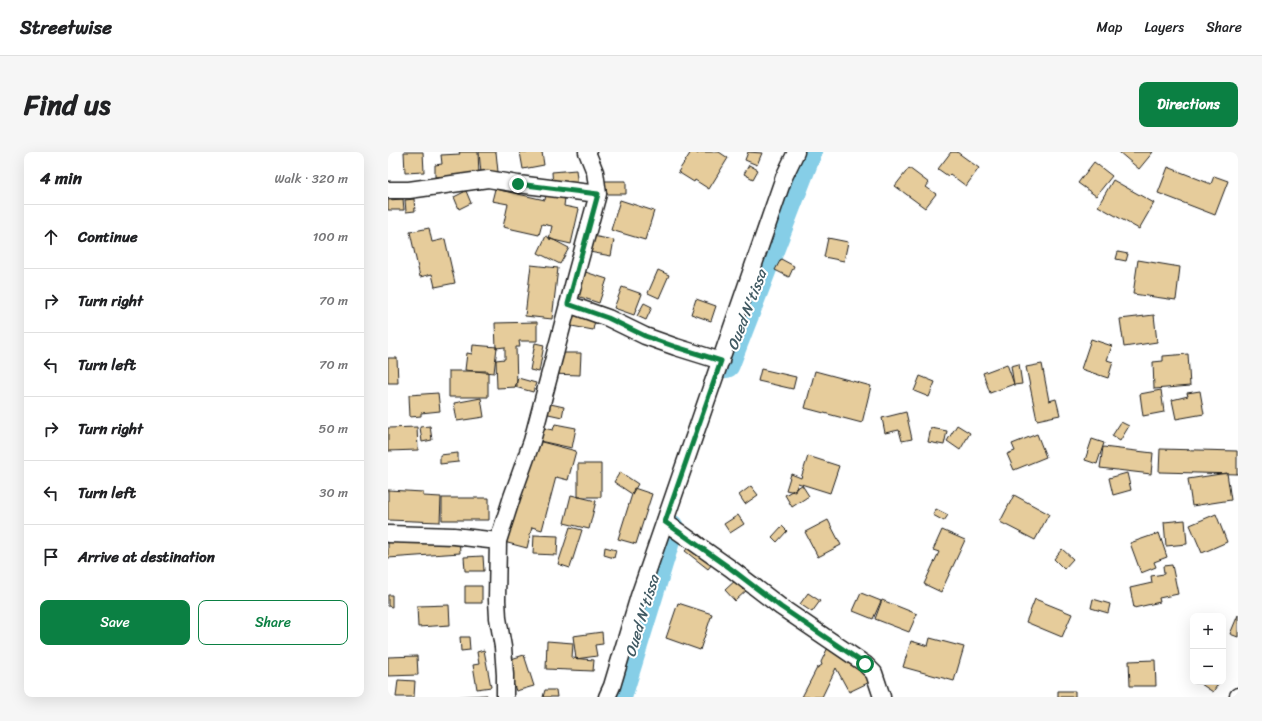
<!DOCTYPE html>
<meta charset="utf-8">
<style>
:root{--surface:#fff;--page:#f6f6f6;--text:#202124;--muted:#757577;--line:#e0e0e0;--accent:#0b8043}
body{margin:0;font-family:Sriracha,sans-serif;background:var(--page);color:var(--text)}
.controls{position:absolute;right:12px;bottom:12px;display:grid;overflow:hidden;border-radius:8px;box-shadow:0 4px 16px #0002}
.controls button{width:36px;height:36px;display:grid;place-items:center;padding:0;border:0;border-bottom:1px solid var(--line);background:var(--surface);color:var(--text);font:20px sans-serif}
.stop{position:absolute;width:12px;height:12px;margin:-9px;border:3px solid #0b8043;border-radius:50%;background:#fff}
.stop.end{background:#0b8043;border-color:#fff;box-shadow:0 1px 4px #0008}
.list{margin:0;padding:0;list-style:none}
h2{display:flex;justify-content:space-between;align-items:center;height:52px;margin:0;padding:0 16px;font-size:17px}
h2 small{font-size:13px;font-weight:400;color:var(--muted)}
.list li{display:grid;grid-template-columns:26px 1fr auto;gap:12px;align-items:center;box-sizing:border-box;height:64px;padding:0 16px;border-top:1px solid var(--line)}
.list b{display:block;font-size:15px;white-space:nowrap}
.list em{font-size:13px;font-style:normal;color:var(--muted)}
.actions{display:flex;gap:8px;padding:12px 16px}
.actions a{flex:1;padding:9px 0;border:1px solid var(--accent);border-radius:8px;text-align:center;font-size:14px;color:var(--accent)}
.actions .main{background:var(--accent);color:#fff}
.icon{flex:none;width:22px;height:22px;fill:none;stroke:currentColor;stroke-width:2;stroke-linecap:round;stroke-linejoin:round}
.map{position:relative;flex:none;width:850px;height:545px;overflow:hidden;border-radius:8px}
header{display:flex;align-items:center;gap:24px;box-sizing:border-box;height:56px;padding:0 20px;background:var(--surface);border-bottom:1px solid var(--line)}
header strong{font-size:19px}
nav{display:flex;gap:22px;margin-inline-start:auto;font-size:14px}
.intro{display:flex;align-items:center;justify-content:space-between;box-sizing:border-box;height:96px;padding:0 24px}
h1{margin:0;font-size:28px}
.button{padding:10px 18px;border-radius:8px;background:var(--accent);color:#fff;font-size:14px;font-weight:700}
main{display:flex;gap:24px;padding:0 24px}
aside{flex:1;background:var(--surface);border-radius:8px;box-shadow:0 4px 16px #0002}
.map>svg:first-child{display:block}
</style>
<header>
<strong>Streetwise</strong>
<nav><a>Map</a><a>Layers</a><a>Share</a></nav>
</header>
<div class="intro"><h1>Find us</h1><a class="button">Directions</a></div>
<main>
<aside>
<h2>4 min<small>Walk · 320 m</small></h2>
<ul class="list">
<li><svg class="icon" aria-label="ahead" viewBox="0 0 24 24"><path d="M12 20V5M6 11l6-6 6 6"/></svg><div><b>Continue</b></div><em>100 m</em></li>
<li><svg class="icon" aria-label="right" viewBox="0 0 24 24"><path d="M7 20v-9h11M14 6l5 5-5 5"/></svg><div><b>Turn right</b></div><em>70 m</em></li>
<li><svg class="icon" aria-label="left" viewBox="0 0 24 24"><path d="M17 20v-9H6M10 6l-5 5 5 5"/></svg><div><b>Turn left</b></div><em>70 m</em></li>
<li><svg class="icon" aria-label="right" viewBox="0 0 24 24"><path d="M7 20v-9h11M14 6l5 5-5 5"/></svg><div><b>Turn right</b></div><em>50 m</em></li>
<li><svg class="icon" aria-label="left" viewBox="0 0 24 24"><path d="M17 20v-9H6M10 6l-5 5 5 5"/></svg><div><b>Turn left</b></div><em>30 m</em></li>
<li><svg class="icon" aria-label="arrive" viewBox="0 0 24 24"><path d="M6 21V4h12l-3 4 3 4H6"/></svg><div><b>Arrive at destination</b></div></li>
</ul>
<div class="actions"><a class="main">Save</a><a>Share</a></div>
</aside>
<div class="map">
<svg width="850" height="545" viewBox="0 0 850 545">
<rect width="100%" height="100%" fill="#fff"/>
<filter id="ink" filterUnits="userSpaceOnUse"><feTurbulence type="fractalNoise" baseFrequency=".025" numOctaves="2"/><feDisplacementMap in="SourceGraphic" scale="8" xChannelSelector="R" yChannelSelector="G"/><feConvolveMatrix kernelMatrix="1 2 1 2 8 2 1 2 1" color-interpolation-filters="sRGB"/></filter>
<g filter="url(#ink)">
<g fill="none" stroke-linecap="round" stroke-linejoin="round">
<path stroke="#86cee7" stroke-width="28" d="M 338,212 L 420,0
M 230,545 L 282,376"/>
</g>
<path fill="#e6cc9b" stroke="#1c1c1c" d="M 16,0 L 35,0 L 36,20 L 17,21 Z
M 71,0 L 90,0 L 91,23 L 47,25 L 47,13 L 54,12 L 53,3 L 72,2 Z
M 91,0 L 108,0 L 110,20 L 93,21 Z
M 132,0 L 154,0 L 156,13 L 135,17 Z
M 303,0 L 307,0 L 310,2 L 311,0 L 331,0 L 340,6 L 321,37 L 307,28 L 306,30 L 290,20 Z
M 360,0 L 374,1 L 369,13 L 357,8 Z
M 563,0 L 569,0 L 591,16 L 578,34 L 562,22 L 560,24 L 550,17 Z
M 731,0 L 765,0 L 751,17 Z
M 706,10 L 724,24 L 708,44 L 690,31 Z
M 361,13 L 370,18 L 365,27 L 356,22 Z
M 780,15 L 823,32 L 826,24 L 840,29 L 827,63 L 770,41 Z
M 521,16 L 541,31 L 538,35 L 548,42 L 537,56 L 507,34 Z
M 188,18 L 190,35 L 165,36 L 164,20 Z
M 725,28 L 766,51 L 751,77 L 710,54 Z
M 210,29 L 238,29 L 238,42 L 210,42 Z
M 107,37 L 157,48 L 158,42 L 177,46 L 176,54 L 191,57 L 183,92 L 161,87 L 164,74 L 154,72 L 151,83 L 115,75 L 120,52 L 104,49 Z
M 78,39 L 83,51 L 71,57 L 66,45 Z
M 15,47 L 16,58 L 0,58 L 0,48 Z
M 26,47 L 27,59 L 18,60 L 17,48 Z
M 232,48 L 266,59 L 257,88 L 223,78 Z
M 41,76 L 44,90 L 57,87 L 67,131 L 47,135 L 44,122 L 32,125 L 22,80 Z
M 199,83 L 226,88 L 223,104 L 196,99 Z
M 158,84 L 181,96 L 172,112 L 150,101 Z
M 440,86 L 460,90 L 456,109 L 436,105 Z
M 730,100 L 740,102 L 738,109 L 728,107 Z
M 393,107 L 406,114 L 401,125 L 387,118 Z
M 750,108 L 792,115 L 788,148 L 745,142 Z
M 143,113 L 170,116 L 164,167 L 137,164 Z
M 185,116 L 219,127 L 211,151 L 177,140 Z
M 270,118 L 281,123 L 271,146 L 260,141 Z
M 234,135 L 254,142 L 246,163 L 226,156 Z
M 308,147 L 328,154 L 323,169 L 303,162 Z
M 178,151 L 209,158 L 205,178 L 173,172 Z
M 256,151 L 264,155 L 258,168 L 249,164 Z
M 766,163 L 769,190 L 736,195 L 732,167 Z
M 149,170 L 149,189 L 131,189 L 132,195 L 128,195 L 129,235 L 109,236 L 108,208 L 117,207 L 117,195 L 108,196 L 107,171 Z
M 703,187 L 724,194 L 719,208 L 725,210 L 720,226 L 693,217 Z
M 147,191 L 156,193 L 151,220 L 142,218 Z
M 85,193 L 109,195 L 106,221 L 77,218 L 79,201 L 84,202 Z
M 163,201 L 193,201 L 192,223 L 163,222 Z
M 800,202 L 802,234 L 766,237 L 765,210 L 775,209 L 775,204 Z
M 0,206 L 9,206 L 10,231 L 0,231 Z
M 619,212 L 626,232 L 602,241 L 595,221 Z
M 631,212 L 634,232 L 626,233 L 623,214 Z
M 654,212 L 661,249 L 668,247 L 672,263 L 649,268 L 638,215 Z
M 373,217 L 408,225 L 405,237 L 370,229 Z
M 61,219 L 100,219 L 100,245 L 61,245 Z
M 427,219 L 483,234 L 474,271 L 417,256 Z
M 532,224 L 547,230 L 541,245 L 526,239 Z
M 130,226 L 148,231 L 145,240 L 127,235 Z
M 773,238 L 776,260 L 755,264 L 752,242 Z
M 812,239 L 816,262 L 788,267 L 784,248 L 800,244 L 799,241 Z
M 50,241 L 52,259 L 33,261 L 33,264 L 22,265 L 21,243 Z
M 93,246 L 96,265 L 69,269 L 66,251 Z
M 158,251 L 176,255 L 174,265 L 156,261 Z
M 518,260 L 524,287 L 514,289 L 511,278 L 497,281 L 494,266 Z
M 733,270 L 741,274 L 732,289 L 724,284 Z
M 167,272 L 188,276 L 184,296 L 142,287 L 145,274 L 165,278 Z
M 569,273 L 582,281 L 572,298 L 559,289 Z
M 42,274 L 44,288 L 34,290 L 32,275 Z
M 29,275 L 30,298 L 0,299 L 0,276 Z
M 543,276 L 559,279 L 556,293 L 540,290 Z
M 649,282 L 658,305 L 626,318 L 619,302 L 627,299 L 624,292 Z
M 704,287 L 716,291 L 709,312 L 697,308 Z
M 150,289 L 188,299 L 180,328 L 168,325 L 154,378 L 144,375 L 139,396 L 112,389 Z
M 715,295 L 765,301 L 763,322 L 712,316 Z
M 772,297 L 849,299 L 849,322 L 771,320 Z
M 70,301 L 70,310 L 52,312 L 52,303 Z
M 420,304 L 451,314 L 442,341 L 410,331 L 407,340 L 398,338 L 403,322 L 413,326 Z
M 190,312 L 213,312 L 213,345 L 190,345 Z
M 232,320 L 250,332 L 244,342 L 226,330 Z
M 739,321 L 743,338 L 725,343 L 721,326 Z
M 839,321 L 843,348 L 804,354 L 800,327 Z
M 414,333 L 421,344 L 404,355 L 397,343 Z
M 363,334 L 370,343 L 357,352 L 351,343 Z
M 246,336 L 264,342 L 248,392 L 230,387 Z
M 0,338 L 35,340 L 35,344 L 53,345 L 52,370 L 0,368 Z
M 183,343 L 208,349 L 201,377 L 176,371 Z
M 626,343 L 661,362 L 647,388 L 612,370 Z
M 54,346 L 101,346 L 101,368 L 54,368 Z
M 548,357 L 560,363 L 556,369 L 545,363 Z
M 828,362 L 839,390 L 814,401 L 802,373 Z
M 350,363 L 356,372 L 342,381 L 336,372 Z
M 440,368 L 453,393 L 430,405 L 417,380 Z
M 797,368 L 799,392 L 778,394 L 776,370 Z
M 394,374 L 399,379 L 389,390 L 384,385 Z
M 52,375 L 53,384 L 71,382 L 72,401 L 0,406 L 0,381 Z
M 182,375 L 194,378 L 182,416 L 170,412 Z
M 554,378 L 577,388 L 553,440 L 536,432 L 551,400 L 545,398 Z
M 771,381 L 779,405 L 766,410 L 768,415 L 753,421 L 742,391 Z
M 311,382 L 333,401 L 320,417 L 297,399 Z
M 146,383 L 170,384 L 169,403 L 145,402 Z
M 217,395 L 228,398 L 226,406 L 216,403 Z
M 674,397 L 685,407 L 676,417 L 666,407 Z
M 95,404 L 96,419 L 77,419 L 76,405 Z
M 784,413 L 790,442 L 771,446 L 772,450 L 746,456 L 742,436 L 764,431 L 763,424 L 776,422 L 775,414 Z
M 350,426 L 360,437 L 347,449 L 337,438 Z
M 77,434 L 94,434 L 94,451 L 77,451 Z
M 420,441 L 432,449 L 424,460 L 412,452 Z
M 473,441 L 493,449 L 485,467 L 465,459 Z
M 0,443 L 4,443 L 4,455 L 0,454 Z
M 647,447 L 684,462 L 674,485 L 638,470 Z
M 705,447 L 722,452 L 720,461 L 703,456 Z
M 494,448 L 529,462 L 521,480 L 487,467 Z
M 290,451 L 324,462 L 312,498 L 278,486 Z
M 61,453 L 62,473 L 30,475 L 29,454 Z
M 850,463 L 850,485 L 842,482 Z
M 214,480 L 215,492 L 207,493 L 209,504 L 188,507 L 185,484 Z
M 72,485 L 81,485 L 82,498 L 73,499 Z
M 542,486 L 576,495 L 566,529 L 515,515 L 523,489 L 540,494 Z
M 159,489 L 185,491 L 184,506 L 206,508 L 205,519 L 158,517 Z
M 443,489 L 486,528 L 461,540 L 448,516 L 434,545 L 414,545 L 429,516 L 434,513 L 433,510 Z
M 96,498 L 103,535 L 89,537 L 85,513 L 91,512 L 89,500 Z
M 136,503 L 146,534 L 128,539 L 126,533 L 118,536 L 110,511 Z
M 29,504 L 30,523 L 0,524 L 0,505 Z
M 767,508 L 768,534 L 742,534 L 741,509 Z
M 10,528 L 27,529 L 26,545 L 8,545 Z
M 810,530 L 827,530 L 830,532 L 825,540 Z
M 157,538 L 168,538 L 169,545 L 155,545 Z
M 670,539 L 687,539 L 687,545 L 670,545 Z
M 99,543 L 99,545 L 61,545 Z"/>
<g fill="none" stroke-linecap="round" stroke-linejoin="round">
<g stroke="#1c1c1c" stroke-width="19">
<path id="minor" d="M 0,38 L 21,38 L 100,27 L 130,32 L 210,42
M 180,152 L 220,166 L 257,184 L 288,195 L 333,209
M 277,370 L 342,416 L 393,455 L 477,512 L 486,521 L 494,545
M 0,382 L 66,384 L 110,389
M 117,545 L 117,523 L 115,495 L 110,466 L 109,448 L 110,389 L 124,345 L 144,289 L 187,126 L 210,42 L 207,20 L 199,0
M 219,545 L 224,534 L 251,444 L 396,25 L 408,0
M 850,545 L 850,544"/>
</g>
<use href="#minor" stroke="#fff" stroke-width="16"/>
</g>
</g>
<g fill="none" stroke-linecap="round" stroke-linejoin="round" filter="url(#ink)">
<path stroke="#0b8043" stroke-width="5" d="M 130,32 L 210,42 L 180,152 L 220,166 L 257,184 L 288,195 L 333,209 L 277,370 L 342,416 L 393,455 L 477,512"/>
</g>
<g text-anchor="middle" stroke-width="4" stroke-linejoin="round" paint-order="stroke">
<g font-size="15" font-style="italic" fill="#415a63" stroke="#fff">
<text transform="translate(359 158) rotate(-69)" y="5">Oued N'tissa</text>
<text transform="translate(254 464) rotate(-73)" y="5">Oued N'tissa</text>
</g>
</g>
</svg>
<div class="controls">
<button>+</button>
<button>−</button>
</div>
<div class="stop" style="left:477px;top:512px"></div>
<div class="stop end" style="left:130px;top:32px"></div>
</div>
</main>
